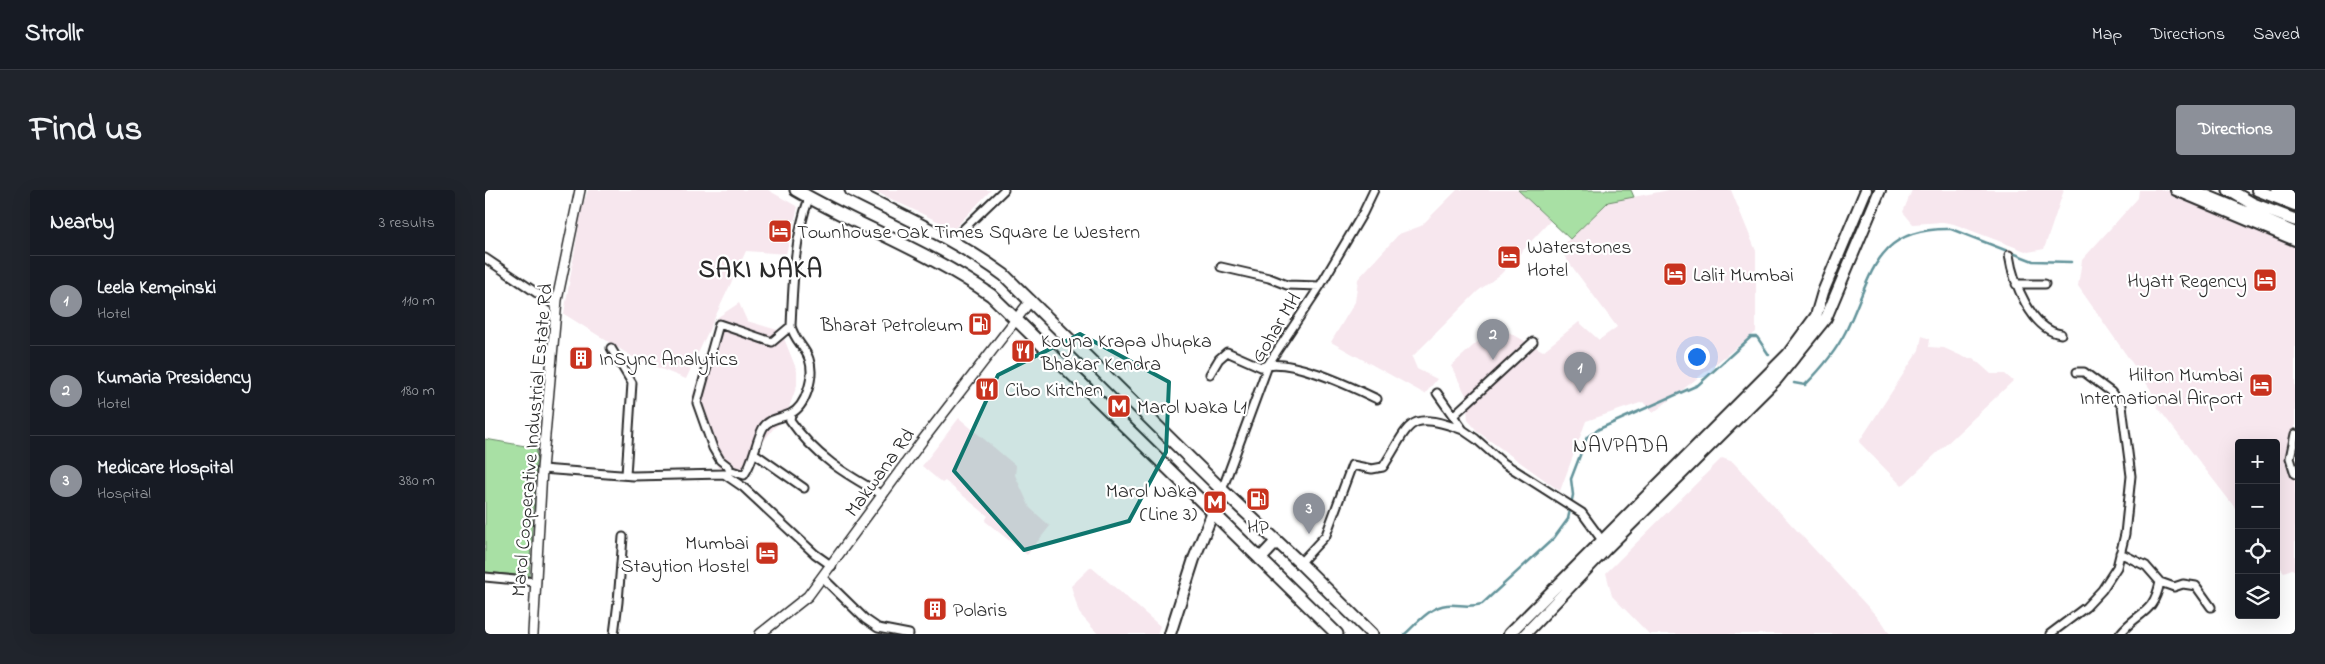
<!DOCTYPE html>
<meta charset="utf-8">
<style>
:root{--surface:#171b24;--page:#20242c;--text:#f1f3f6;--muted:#9ea1a6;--line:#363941;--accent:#8c9099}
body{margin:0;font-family:"Indie Flower",sans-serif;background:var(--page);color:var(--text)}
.controls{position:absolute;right:15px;bottom:15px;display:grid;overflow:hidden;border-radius:5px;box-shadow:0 5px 20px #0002}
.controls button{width:45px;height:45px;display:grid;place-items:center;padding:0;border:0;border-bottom:1px solid var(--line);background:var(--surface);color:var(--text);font:25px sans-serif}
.you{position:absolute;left:1211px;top:166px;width:18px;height:18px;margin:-12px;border:4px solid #fff;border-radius:50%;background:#1a73e8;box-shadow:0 0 0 8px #1a73e833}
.badge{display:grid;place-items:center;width:32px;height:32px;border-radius:50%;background:var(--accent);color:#fff;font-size:16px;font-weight:700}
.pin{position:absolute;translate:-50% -41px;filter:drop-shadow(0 1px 2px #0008)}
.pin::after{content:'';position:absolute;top:26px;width:18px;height:15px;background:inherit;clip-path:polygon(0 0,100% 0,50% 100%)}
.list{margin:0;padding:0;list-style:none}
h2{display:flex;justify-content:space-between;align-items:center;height:65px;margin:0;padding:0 20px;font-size:21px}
h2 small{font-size:16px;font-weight:400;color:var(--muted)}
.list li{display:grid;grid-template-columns:32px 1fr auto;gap:15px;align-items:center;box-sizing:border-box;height:90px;padding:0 20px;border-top:1px solid var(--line)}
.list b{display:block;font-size:19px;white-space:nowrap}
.list p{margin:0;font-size:16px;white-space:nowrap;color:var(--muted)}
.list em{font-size:16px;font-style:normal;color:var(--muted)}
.icon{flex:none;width:28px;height:28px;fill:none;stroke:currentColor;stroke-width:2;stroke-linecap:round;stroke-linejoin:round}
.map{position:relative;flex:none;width:1810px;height:444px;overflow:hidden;border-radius:5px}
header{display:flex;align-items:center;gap:30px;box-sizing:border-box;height:70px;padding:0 25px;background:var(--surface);border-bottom:1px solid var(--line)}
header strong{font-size:24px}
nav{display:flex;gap:28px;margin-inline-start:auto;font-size:18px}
.intro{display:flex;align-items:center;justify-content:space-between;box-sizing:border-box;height:120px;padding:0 30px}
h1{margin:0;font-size:35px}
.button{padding:12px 22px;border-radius:5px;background:var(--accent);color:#fff;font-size:18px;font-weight:700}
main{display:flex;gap:30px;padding:0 30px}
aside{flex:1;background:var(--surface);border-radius:5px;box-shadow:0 5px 20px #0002}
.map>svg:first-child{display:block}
</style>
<header>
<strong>Strollr</strong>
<nav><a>Map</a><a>Directions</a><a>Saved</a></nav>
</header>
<div class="intro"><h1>Find us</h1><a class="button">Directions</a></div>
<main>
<aside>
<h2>Nearby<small>3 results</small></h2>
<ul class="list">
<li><span class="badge">1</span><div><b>Leela Kempinski</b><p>Hotel</p></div><em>110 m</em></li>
<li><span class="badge">2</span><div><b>Kumaria Presidency</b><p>Hotel</p></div><em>180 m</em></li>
<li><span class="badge">3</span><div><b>Medicare Hospital</b><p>Hospital</p></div><em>380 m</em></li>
</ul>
</aside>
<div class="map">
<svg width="1810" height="444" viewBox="0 0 1810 444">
<rect width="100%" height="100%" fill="#fff"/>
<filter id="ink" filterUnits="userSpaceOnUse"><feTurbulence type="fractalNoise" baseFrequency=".02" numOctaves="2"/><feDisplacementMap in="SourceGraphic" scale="10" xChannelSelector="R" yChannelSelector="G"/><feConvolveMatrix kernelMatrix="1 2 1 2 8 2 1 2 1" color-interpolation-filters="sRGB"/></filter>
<g filter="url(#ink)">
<path fill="#f7e7ee" d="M 103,0 L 283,0 L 313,17 L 301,64 L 261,61 L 201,189 L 151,169 L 79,124 L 97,18 Z
M 387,0 L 506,0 L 469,39 Z
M 972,0 L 1033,0 L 1065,31 L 1016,84 L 993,101 L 927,167 L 932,179 L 952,189 L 940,204 L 846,152 L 870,112 L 873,89 L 914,44 L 936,36 Z
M 1184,0 L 1246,0 L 1271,61 L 1271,142 L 1168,223 L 1158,212 L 1101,231 L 1075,301 L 993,242 L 983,230 L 981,205 L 966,176 L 1011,135 L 1058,161 L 1094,132 L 1114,150 L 1132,137 L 1074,59 L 1123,12 Z
M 1427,0 L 1579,0 L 1559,59 L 1543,62 L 1469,34 L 1458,32 L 1428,34 L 1418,22 Z
M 1654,0 L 1681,0 L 1810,53 L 1810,381 L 1807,379 L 1799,382 L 1791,372 L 1791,253 L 1754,253 L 1754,323 L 1673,218 L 1666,200 L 1593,96 L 1597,70 L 1653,8 Z
M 254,113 L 262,131 L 296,141 L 312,181 L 312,195 L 300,229 L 288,239 L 275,256 L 263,289 L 233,278 L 206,211 L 233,127 Z
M 1437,146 L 1445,149 L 1444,157 L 1459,158 L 1481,168 L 1488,168 L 1506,184 L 1520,184 L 1528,191 L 1417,296 L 1374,252 L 1434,160 Z
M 474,228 L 531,276 L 530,285 L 545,318 L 565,336 L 542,365 L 500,331 L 503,326 L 460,291 L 457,293 L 437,276 Z
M 1237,268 L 1248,272 L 1398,433 L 1405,444 L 1164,444 L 1127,406 L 1121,383 Z
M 606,377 L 675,436 L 672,444 L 613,444 L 594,423 L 586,396 Z"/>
<path fill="#a8e0a4" stroke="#6a8668" d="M 1033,0 L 1146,0 L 1149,7 L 1123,12 L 1085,49 Z
M 0,249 L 52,258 L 44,386 L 0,382 Z"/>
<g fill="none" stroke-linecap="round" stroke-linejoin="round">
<path stroke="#64949b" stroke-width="2.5" d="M 1309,193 L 1320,195 C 1336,179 1351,161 1361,141 C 1388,85 1389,37 1466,39 L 1548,71 L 1586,72
M 920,444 C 931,434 946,416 962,415 C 975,414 982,418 997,414 L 1069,348 L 1083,329 L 1088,305 L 1086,289 L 1102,247 L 1114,239 L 1213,195 L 1266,147 L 1272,147 L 1284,165"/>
<g stroke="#2b2b2b" stroke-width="11">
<path id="minor" d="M 467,50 L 519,0
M 1524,65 C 1528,91 1546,140 1576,144
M 0,68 L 71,116
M 736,77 L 784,88 L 802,95 L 835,96
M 1531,94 L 1560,94
M 306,136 L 287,152 L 234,134 L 212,213 L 228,258 L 235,270 L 244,277 L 244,280 L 259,285 C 269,271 270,253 278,238 C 284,228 295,229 305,224 C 321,217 330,186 324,169 C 320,157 309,150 306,136 C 308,92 309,49 324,8
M 126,158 L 147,193 L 141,285
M 725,184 L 734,169 L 742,162 L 776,177 C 801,165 867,197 892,209
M 952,203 L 978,240 L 991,249 L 1017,272 L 1097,323 L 1119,353
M 306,224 L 305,230 C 330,266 360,284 398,305
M 969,225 L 1048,152
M 1810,244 L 1805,268 L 1810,284
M 269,263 L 319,298
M 57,279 L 148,286 L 239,284 L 258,297 L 330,364 L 347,376
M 737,300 L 784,173 L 835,96 L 878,23 L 889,0
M 1635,363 L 1661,376 L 1675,392 C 1668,426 1654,420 1635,444
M 815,373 L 841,345 L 867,275 L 887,279 L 898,277 C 926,234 921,219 978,240
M 0,387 L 51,392
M 338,388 L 380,429 L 393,438 L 424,444
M 1675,392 L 1689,397 L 1698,394 L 1711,396 L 1726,417
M 129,444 L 133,412 L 138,347
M 1565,444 L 1601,417 L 1617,400 L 1632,377 L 1640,344 L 1646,286 L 1637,216 L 1626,202 L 1599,182 L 1592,182"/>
</g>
<g stroke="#2b2b2b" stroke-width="12">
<path id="tertiary" d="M 48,444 L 57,279 L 72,110 L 95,0
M 275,444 L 323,406 L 437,251 L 546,110"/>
</g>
<g stroke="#2b2b2b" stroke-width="14">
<path id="secondary" d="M 1691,0 L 1810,50
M 1772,0 L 1810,15
M 685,444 L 709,369 L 737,300
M 1024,444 L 1303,164 L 1331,126 L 1338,102 L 1381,0
M 1040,444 L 1122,358 L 1291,190 L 1341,128 L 1395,0"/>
</g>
<g stroke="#2b2b2b" stroke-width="15">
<path id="primary" d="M 311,0 C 375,37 445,62 506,105 L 852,444
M 366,0 C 419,27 472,50 519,85 L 737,300 L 815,373 L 887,444
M 1707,0 L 1810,43
M 1744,0 L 1768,14 L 1810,30
M 1792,0 L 1810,7
M 775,369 L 791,352"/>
</g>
<use href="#minor" stroke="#fff" stroke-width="7"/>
<use href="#tertiary" stroke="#fff" stroke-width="9"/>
<use href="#secondary" stroke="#fff" stroke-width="10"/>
<use href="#primary" stroke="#fff" stroke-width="11"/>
</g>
</g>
<path fill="#0f766e" fill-opacity="0.2" stroke="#0f766e" stroke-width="4" stroke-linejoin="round" d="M 595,144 L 684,192 L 681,262 L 644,331 L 539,360 L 469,281 L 513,185 Z"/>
<defs>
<g id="hotel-square" transform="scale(1.25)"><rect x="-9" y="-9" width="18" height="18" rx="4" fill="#c8321e" stroke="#fff"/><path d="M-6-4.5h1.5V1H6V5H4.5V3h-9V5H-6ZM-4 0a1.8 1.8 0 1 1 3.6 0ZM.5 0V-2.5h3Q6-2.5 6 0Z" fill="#fff"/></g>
<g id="fuel-square" transform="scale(1.25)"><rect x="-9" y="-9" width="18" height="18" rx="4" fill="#c8321e" stroke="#fff"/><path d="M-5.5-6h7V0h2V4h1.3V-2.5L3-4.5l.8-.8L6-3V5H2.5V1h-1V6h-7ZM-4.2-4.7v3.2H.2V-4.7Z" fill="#fff"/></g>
<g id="restaurant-square" transform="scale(1.25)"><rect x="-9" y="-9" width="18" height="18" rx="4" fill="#c8321e" stroke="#fff"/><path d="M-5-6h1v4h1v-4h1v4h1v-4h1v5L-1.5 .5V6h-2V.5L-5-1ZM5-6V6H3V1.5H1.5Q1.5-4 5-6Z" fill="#fff"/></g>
<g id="building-square" transform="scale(1.25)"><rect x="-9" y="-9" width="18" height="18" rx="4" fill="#c8321e" stroke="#fff"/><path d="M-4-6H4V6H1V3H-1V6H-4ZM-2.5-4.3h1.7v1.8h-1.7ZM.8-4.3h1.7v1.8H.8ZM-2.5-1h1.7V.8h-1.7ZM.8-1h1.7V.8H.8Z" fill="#fff"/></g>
<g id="metro-square" transform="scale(1.25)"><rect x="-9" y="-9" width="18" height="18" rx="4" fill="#c8321e" stroke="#fff"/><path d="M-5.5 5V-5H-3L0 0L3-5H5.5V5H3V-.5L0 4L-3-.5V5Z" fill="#fff"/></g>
</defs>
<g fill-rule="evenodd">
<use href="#hotel-square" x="295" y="41"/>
<use href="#hotel-square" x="1024" y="67"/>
<use href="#hotel-square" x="1190" y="84"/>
<use href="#hotel-square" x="1780" y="90"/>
<use href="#fuel-square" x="495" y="134"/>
<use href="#restaurant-square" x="538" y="161"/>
<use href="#building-square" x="96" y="168"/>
<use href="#hotel-square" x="1776" y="195"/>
<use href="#restaurant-square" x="502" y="199"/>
<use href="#metro-square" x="634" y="216"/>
<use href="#fuel-square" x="773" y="309"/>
<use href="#metro-square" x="730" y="312"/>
<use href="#hotel-square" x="282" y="363"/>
<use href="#building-square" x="450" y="419"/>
</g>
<g text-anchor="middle" stroke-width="4.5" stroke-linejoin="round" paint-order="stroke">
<g font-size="20" fill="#2b2b2b" stroke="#fff" text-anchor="start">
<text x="312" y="48">Townhouse Oak Times Square Le Western</text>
<text x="1042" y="63">Waterstones<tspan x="1042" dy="23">Hotel</tspan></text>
<text x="1208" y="91">Lalit Mumbai</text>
<text x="1762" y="97" text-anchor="end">Hyatt Regency</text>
<text x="478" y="141" text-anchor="end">Bharat Petroleum</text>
<text x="556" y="157">Koyna Krapa Jhupka<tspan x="556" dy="23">Bhakar Kendra</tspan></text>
<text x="114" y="175">InSync Analytics</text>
<text x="1758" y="191" text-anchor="end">Hilton Mumbai<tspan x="1758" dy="23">International Airport</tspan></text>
<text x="520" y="206">Cibo Kitchen</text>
<text x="652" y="223">Marol Naka L1</text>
<text x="712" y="307" text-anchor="end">Marol Naka<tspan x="712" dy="23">(Line 3)</tspan></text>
<text x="773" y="343" text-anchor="middle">HP</text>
<text x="264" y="359" text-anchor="end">Mumbai<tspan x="264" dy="23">Staytion Hostel</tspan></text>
<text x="468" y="426">Polaris</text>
</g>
<g font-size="20" fill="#2b2b2b" stroke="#fff">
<text transform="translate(790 137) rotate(-59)" y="7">Gohar MH</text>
<text transform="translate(46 250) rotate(-85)" y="7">Marol Cooperative Industrial Estate Rd</text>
<text transform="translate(394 282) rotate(-54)" y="7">Makwana Rd</text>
</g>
<g font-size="21" letter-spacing="1" fill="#2b2b2b" stroke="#fff">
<text x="1136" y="262">NAVPADA</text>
</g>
<g font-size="25" font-weight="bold" letter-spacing="1" fill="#2b2b2b" stroke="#fff">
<text x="276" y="87">SAKI NAKA</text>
</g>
</g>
</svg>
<div class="controls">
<button>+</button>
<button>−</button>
<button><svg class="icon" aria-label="locate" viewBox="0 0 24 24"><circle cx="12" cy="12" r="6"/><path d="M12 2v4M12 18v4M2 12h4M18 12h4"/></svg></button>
<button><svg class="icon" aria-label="layers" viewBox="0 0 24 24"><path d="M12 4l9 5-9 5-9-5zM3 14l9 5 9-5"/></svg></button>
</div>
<div class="you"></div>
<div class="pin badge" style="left:1095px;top:203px">1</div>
<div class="pin badge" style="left:1008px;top:170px">2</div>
<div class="pin badge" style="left:824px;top:344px">3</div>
</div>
</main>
